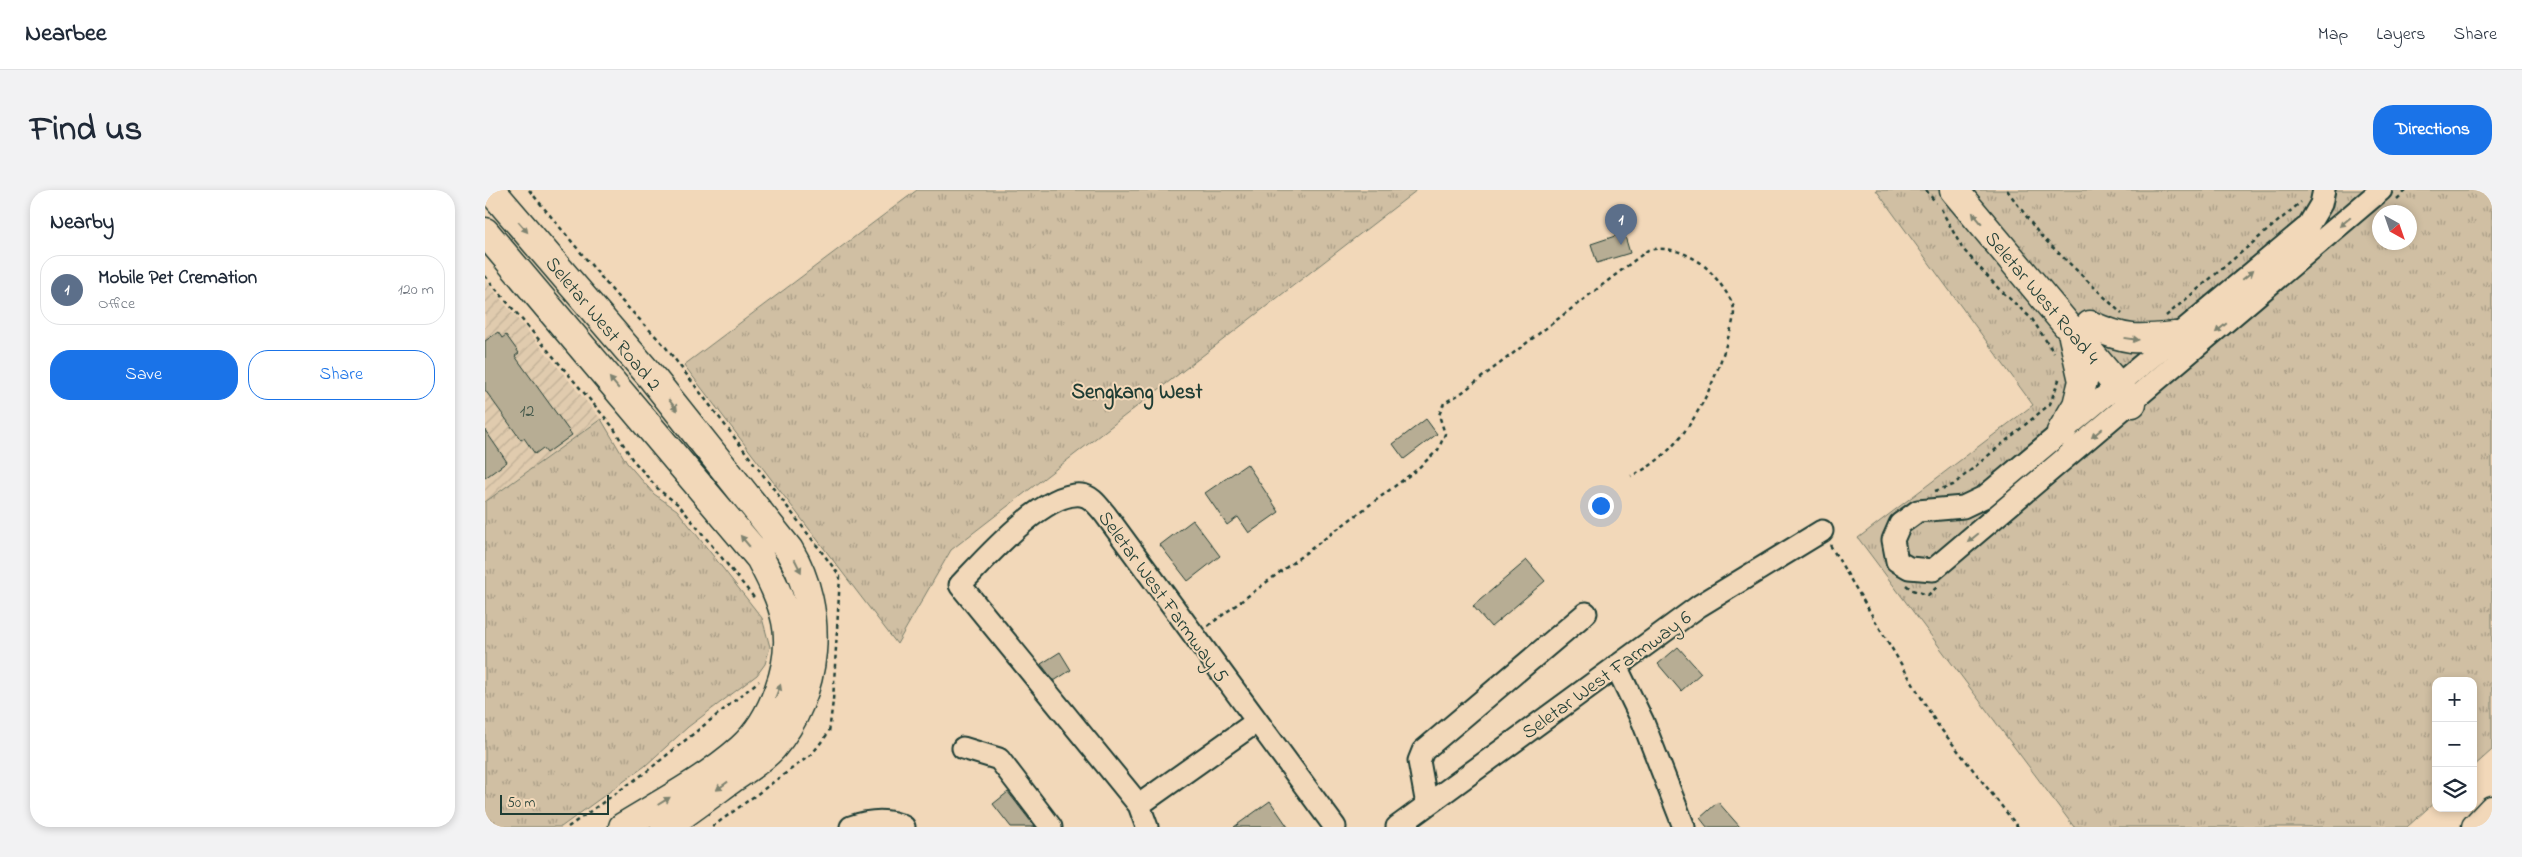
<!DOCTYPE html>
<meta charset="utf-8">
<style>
:root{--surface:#fff;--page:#f2f2f3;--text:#1f2937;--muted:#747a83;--line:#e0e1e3;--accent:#1a73e8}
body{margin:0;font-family:"Indie Flower",sans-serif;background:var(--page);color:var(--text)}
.controls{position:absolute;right:15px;bottom:15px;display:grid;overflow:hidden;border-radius:10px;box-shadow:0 2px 8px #0003}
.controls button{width:45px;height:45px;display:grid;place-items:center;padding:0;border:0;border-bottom:1px solid var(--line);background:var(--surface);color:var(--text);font:25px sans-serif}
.compass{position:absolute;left:1887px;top:15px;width:45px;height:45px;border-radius:50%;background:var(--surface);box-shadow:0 2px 8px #0003;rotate:140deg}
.scale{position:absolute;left:15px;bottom:12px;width:109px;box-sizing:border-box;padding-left:5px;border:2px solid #1f3d34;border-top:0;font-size:14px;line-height:18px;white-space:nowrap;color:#1f3d34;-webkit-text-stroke:4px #f2d8b9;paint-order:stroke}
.you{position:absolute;left:1115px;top:315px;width:18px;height:18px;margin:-12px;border:4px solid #fff;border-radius:50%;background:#1a73e8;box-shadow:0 0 0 8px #1a73e833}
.badge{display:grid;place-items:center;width:32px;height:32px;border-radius:50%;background:var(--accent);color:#fff;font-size:16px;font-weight:700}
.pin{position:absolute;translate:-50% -41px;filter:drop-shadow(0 1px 2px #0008)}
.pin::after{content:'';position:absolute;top:26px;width:18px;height:15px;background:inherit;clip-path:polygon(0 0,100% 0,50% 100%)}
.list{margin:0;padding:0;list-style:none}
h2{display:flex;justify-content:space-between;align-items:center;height:65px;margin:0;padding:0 20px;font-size:21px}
h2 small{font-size:16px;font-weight:400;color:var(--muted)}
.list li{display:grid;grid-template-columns:32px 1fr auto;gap:15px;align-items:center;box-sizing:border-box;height:70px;margin:0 10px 10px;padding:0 10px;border:1px solid var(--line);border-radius:20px}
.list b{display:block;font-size:19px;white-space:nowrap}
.list p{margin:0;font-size:16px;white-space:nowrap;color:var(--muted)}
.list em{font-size:16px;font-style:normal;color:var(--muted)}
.actions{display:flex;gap:10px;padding:15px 20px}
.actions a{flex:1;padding:11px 0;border:1px solid var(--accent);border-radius:20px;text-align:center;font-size:18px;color:var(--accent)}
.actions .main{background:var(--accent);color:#fff}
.icon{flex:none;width:28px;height:28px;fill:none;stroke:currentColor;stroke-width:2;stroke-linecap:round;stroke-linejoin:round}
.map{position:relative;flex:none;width:2007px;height:637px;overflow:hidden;border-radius:20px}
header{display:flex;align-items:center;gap:30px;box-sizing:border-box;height:70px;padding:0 25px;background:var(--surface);border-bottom:1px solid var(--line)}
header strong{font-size:24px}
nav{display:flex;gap:28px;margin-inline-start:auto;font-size:18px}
.intro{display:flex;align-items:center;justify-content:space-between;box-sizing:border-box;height:120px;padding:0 30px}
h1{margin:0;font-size:35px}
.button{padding:12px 22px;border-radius:20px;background:var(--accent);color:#fff;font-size:18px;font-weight:700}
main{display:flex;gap:30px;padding:0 30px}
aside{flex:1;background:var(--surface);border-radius:20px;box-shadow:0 2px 8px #0003}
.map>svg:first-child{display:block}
</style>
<header>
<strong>Nearbee</strong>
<nav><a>Map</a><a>Layers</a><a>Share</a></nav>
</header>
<div class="intro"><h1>Find us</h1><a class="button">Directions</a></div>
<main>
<aside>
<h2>Nearby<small></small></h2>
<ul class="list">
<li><span class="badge" style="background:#5c6f8a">1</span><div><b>Mobile Pet Cremation</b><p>Office</p></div><em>120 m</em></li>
</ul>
<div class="actions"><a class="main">Save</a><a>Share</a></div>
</aside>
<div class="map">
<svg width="2007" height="637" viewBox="0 0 2007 637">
<defs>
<pattern id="industrial-furrows" width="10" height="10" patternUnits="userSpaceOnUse" patternTransform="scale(1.25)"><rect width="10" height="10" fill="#e0cbae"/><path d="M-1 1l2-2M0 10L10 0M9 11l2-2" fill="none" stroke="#c0af96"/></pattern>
<pattern id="grass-tufts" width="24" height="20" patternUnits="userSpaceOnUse" patternTransform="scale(1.25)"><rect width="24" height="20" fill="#d0bfa3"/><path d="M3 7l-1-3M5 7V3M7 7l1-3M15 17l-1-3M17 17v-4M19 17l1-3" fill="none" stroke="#a89c86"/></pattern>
</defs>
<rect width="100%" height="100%" fill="#f2d8b9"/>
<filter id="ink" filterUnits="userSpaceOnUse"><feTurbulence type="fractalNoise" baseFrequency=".02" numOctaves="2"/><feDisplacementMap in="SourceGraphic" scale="10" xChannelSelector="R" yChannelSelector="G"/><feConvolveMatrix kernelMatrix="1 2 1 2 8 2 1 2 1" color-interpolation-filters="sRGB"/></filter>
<g filter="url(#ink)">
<path fill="url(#industrial-furrows)" d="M 0,90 L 116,229 L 0,312 Z"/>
<path fill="url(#grass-tufts)" stroke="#787e6c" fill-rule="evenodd" d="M 432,0 L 932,0 L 466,360 L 412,454 L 199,175 Z
M 1391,0 L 2007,0 L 2007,560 L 1988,577 L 1988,491 L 1951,491 L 1951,611 L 1922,637 L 1589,637 L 1373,348 L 1548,215 ZM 1894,22 L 1924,22 L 1924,52 L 1894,52 Z
M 116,229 L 142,273 L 169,304 L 192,320 L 277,428 L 285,457 L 280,474 L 272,485 L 203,537 L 160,576 L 76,637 L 0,637 L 0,312 Z"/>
<path fill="#b7ad94" stroke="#1f3d34" d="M 1139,43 L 1145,63 L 1112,73 L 1106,54 Z
M 13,142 L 17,148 L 21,145 L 34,163 L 30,166 L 87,245 L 62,263 L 58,258 L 50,264 L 39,248 L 36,250 L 0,200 L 0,151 Z
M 941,229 L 952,244 L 919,269 L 908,254 Z
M 0,240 L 22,272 L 0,288 Z
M 762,274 L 794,322 L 764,343 L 753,327 L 742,335 L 720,303 Z
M 708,330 L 735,366 L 703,391 L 675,355 Z
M 1042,370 L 1060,391 L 1006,437 L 988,416 Z
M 1193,457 L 1216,483 L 1196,501 L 1173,474 Z
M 575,462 L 586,480 L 569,491 L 556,474 Z
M 523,602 L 550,637 L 526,637 L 508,614 Z
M 785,611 L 803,637 L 749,637 Z
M 1233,612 L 1255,637 L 1222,637 L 1215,628 Z"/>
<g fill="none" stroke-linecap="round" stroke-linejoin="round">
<g stroke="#1f3d34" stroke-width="25">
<path id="minor" d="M 1839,0 L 1836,14 L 1823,36 L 1499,307 L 1478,317 L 1433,321 L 1415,334 L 1408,350 L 1412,371 L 1424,378 L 1448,380 L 1896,0
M 1131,476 L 1158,532 L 1199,637
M 478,558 L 514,569 L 566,637
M 654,615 L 771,532
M 942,615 L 934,571 L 938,561 L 1101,423
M 366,637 C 383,631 402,628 419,637
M 662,637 L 654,615 L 475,395 C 499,370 559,301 596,305 C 607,306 613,316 620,324 L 850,637
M 912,637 L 1214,416 L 1337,341"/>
</g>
<g stroke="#1f3d34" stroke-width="31">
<path id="major" d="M 6,0 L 168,189 L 304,360 C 341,421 334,504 287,558 C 276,570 261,579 248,588 C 226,604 203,621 180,637
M 1469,0 L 1647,213
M 0,42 L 275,368 C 286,389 296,408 301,431 C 310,473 287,532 256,559 C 221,590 177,613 138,637
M 1605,135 C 1642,151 1651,150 1690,146
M 1576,242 L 1592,215 L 1598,191 L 1588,147
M 1991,637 L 2007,620"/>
</g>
<path stroke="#1f3d34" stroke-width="2.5" stroke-dasharray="4 4" stroke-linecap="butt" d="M 44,0 L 131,105 L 179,155 L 355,386 L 348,511 L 344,542 L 327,564 L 227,637
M 1441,0 L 1451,13
M 1522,0 L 1555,45 L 1637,124
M 1912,9 L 1922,0
M 1456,19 L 1477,58 L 1513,98 L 1547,129 L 1569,163
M 0,86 L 128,237 L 147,269 L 174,300 L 194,315 L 271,410
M 1681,126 L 1816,12
M 1450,301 L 1468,295 L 1565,214 L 1575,187
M 1345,355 L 1452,534 L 1533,637
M 1421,395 L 1427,400 L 1443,405 L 1452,397
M 723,436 L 930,281 L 953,260 L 960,244 L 954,225 L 959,213 L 975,204 L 1163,60 C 1182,56 1200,62 1216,73 C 1226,81 1243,102 1248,115 C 1251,125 1246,139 1243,148 C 1228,201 1198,264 1146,286
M 83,637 L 161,582 L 274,491"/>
<use href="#minor" stroke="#f2d8b9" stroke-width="21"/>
<use href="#major" stroke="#f2d8b9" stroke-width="28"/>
</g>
<defs><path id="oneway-solid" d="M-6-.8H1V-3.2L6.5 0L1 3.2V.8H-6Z" transform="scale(1.25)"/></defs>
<g fill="#7e8370">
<use href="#oneway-solid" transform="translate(1492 28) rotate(-130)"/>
<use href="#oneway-solid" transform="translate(1860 32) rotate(140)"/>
<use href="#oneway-solid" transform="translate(38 37) rotate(49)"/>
<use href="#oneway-solid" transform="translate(1763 85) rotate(-40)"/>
<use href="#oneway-solid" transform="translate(1736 138) rotate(140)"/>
<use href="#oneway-solid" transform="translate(1647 149) rotate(7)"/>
<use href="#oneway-solid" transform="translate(129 193) rotate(-130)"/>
<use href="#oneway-solid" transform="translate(188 215) rotate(52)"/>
<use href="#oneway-solid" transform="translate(1612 243) rotate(140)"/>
<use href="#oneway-solid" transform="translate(1488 348) rotate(140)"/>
<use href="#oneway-solid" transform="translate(260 351) rotate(-130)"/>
<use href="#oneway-solid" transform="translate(313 376) rotate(63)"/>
<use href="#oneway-solid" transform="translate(293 501) rotate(-69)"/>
<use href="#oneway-solid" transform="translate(237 596) rotate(144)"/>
<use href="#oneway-solid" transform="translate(179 611) rotate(-32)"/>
</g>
</g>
<g text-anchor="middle" stroke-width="4" stroke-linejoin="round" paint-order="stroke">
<g font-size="18" fill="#45594c">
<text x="42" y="226">12</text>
</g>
<g font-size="20" fill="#1f3d34" stroke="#f2d8b9">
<text transform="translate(1558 107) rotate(50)" y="7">Seletar West Road 4</text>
<text transform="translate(119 133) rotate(50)" y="7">Seletar West Road 2</text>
<text transform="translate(679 406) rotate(54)" y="7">Seletar West Farmway 5</text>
<text transform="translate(1121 484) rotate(-36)" y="7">Seletar West Farmway 6</text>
</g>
<g font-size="21" font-weight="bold" fill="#1f3d34" stroke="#f2d8b9">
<text x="652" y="208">Sengkang West</text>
</g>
</g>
</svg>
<div class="controls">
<button>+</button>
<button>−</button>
<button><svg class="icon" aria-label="layers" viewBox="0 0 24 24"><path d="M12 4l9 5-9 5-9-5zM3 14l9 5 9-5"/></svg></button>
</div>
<svg class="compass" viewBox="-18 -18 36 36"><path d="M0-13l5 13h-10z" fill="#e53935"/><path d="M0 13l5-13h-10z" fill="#747a83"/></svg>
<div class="scale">50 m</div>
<div class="you"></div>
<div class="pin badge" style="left:1136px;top:55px;background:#5c6f8a">1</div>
</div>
</main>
